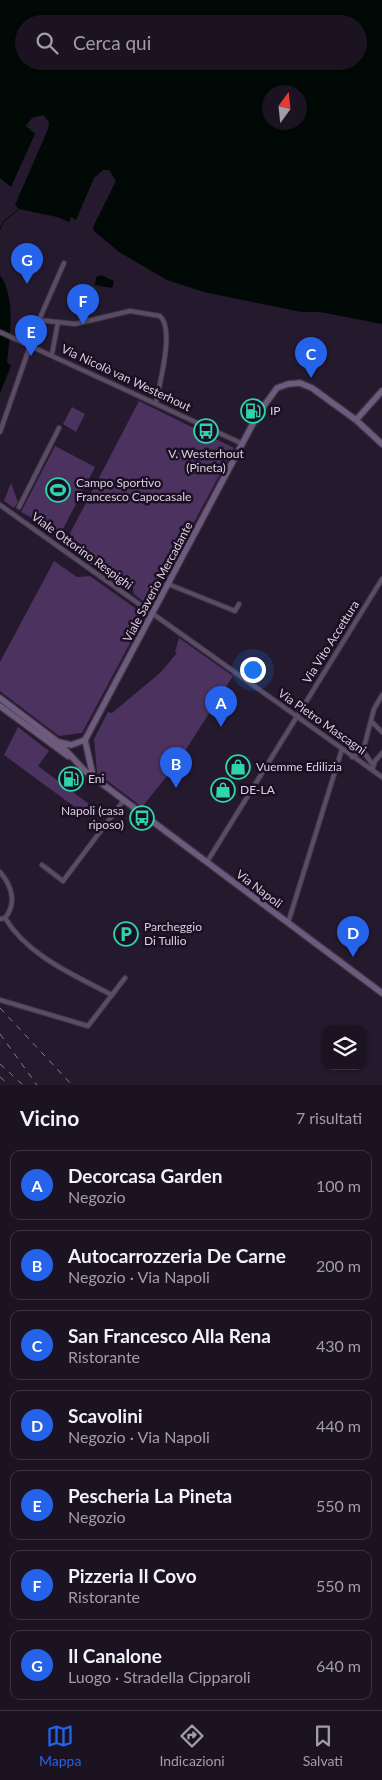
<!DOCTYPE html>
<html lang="it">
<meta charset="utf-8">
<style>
:root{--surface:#1c1322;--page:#29202f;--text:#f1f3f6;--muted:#a09ea5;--line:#3a3240;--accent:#2563eb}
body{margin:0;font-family:Lato,sans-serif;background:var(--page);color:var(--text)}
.controls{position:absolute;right:15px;bottom:15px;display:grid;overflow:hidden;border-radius:10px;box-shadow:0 1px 4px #0004}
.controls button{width:45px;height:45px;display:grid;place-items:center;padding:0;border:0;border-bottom:1px solid var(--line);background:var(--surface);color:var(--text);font:25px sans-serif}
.compass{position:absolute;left:262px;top:85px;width:45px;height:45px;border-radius:50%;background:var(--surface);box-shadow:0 1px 4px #0004;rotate:15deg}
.you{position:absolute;left:252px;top:669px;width:18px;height:18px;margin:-12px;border:4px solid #fff;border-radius:50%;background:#1a73e8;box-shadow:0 0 0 8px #1a73e833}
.badge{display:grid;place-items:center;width:32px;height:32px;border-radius:50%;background:var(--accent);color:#fff;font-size:16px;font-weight:700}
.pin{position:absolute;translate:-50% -41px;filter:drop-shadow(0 1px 2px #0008)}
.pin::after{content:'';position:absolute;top:26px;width:18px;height:15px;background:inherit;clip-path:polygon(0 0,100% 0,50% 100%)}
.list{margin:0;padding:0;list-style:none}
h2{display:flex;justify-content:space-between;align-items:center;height:65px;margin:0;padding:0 20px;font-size:21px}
h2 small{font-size:16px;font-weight:400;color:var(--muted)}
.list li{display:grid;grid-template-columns:32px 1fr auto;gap:15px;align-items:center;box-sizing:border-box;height:70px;margin:0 10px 10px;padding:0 10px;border:1px solid var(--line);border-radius:10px}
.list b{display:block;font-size:19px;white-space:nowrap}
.list p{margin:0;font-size:16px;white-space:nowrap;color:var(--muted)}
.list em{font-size:16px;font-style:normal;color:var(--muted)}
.icon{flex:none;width:28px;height:28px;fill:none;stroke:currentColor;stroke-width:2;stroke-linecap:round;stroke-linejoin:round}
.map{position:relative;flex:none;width:382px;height:1085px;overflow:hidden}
.search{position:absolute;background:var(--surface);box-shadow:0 1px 4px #0004;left:15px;right:15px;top:15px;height:55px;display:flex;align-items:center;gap:12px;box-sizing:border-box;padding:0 18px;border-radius:28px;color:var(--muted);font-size:19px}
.sheet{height:625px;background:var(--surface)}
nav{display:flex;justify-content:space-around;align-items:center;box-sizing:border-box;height:70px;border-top:1px solid var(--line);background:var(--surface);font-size:14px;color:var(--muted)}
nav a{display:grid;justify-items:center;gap:2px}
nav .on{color:var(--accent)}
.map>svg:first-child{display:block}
</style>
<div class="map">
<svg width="382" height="1085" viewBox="0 0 382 1085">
<rect width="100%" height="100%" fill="#25192e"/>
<path fill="#4c325e" d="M 139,401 L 234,448 L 149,606 L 134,594 L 132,583 L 103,562 L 96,568 L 64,545 Z
M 72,407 L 85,414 L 76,432 L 63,424 Z
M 55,446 L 95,467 L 61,533 L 21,512 Z
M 11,483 L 18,502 L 14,508 L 4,501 Z
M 54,561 L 77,577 L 90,576 L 145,615 L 82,733 L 59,736 L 0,691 L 0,662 Z
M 179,638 L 233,676 L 176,765 L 142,807 L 97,773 L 94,739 L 108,712 L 112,713 L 160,673 L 177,653 L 175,652 Z
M 18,727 L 49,751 L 38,766 L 93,807 L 87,816 L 4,755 Z"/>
<path fill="#000905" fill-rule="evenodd" d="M 0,0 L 382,0 L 382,324 L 320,312 L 301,312 L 204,292 L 167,280 L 119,252 L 94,231 L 93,227 L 116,181 L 109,170 L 103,170 L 94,178 L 76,220 L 71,217 L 69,222 L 57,217 L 19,209 L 15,205 L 48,129 L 49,122 L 43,115 L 32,118 L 26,126 L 35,134 L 11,187 L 0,178 ZM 24,24 L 358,24 L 358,61 L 24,61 ZM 300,92 L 300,122 L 270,122 L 270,92 Z
M 0,275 C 16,297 10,337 7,362 L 11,366 L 0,393 Z
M 101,275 L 114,281 L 112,288 L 95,285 L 96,277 Z"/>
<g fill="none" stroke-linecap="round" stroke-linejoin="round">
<path stroke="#000905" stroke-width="1" d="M 0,229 L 3,222 L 19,209"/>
<g stroke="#3e3546" stroke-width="6">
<path id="street" d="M 39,320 L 75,324 L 130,311 L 160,316 C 175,329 159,385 156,403
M 0,332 L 243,444
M 52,354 L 58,322
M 0,432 L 39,320 L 64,263
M 0,505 L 382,777
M 19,507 L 59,428
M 168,584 L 235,611 L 239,604
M 372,722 L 382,732
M 363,751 L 373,765
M 352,757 L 363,751 L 374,709 L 382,695
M 372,770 L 375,761 L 382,753
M 207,862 L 382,579
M 42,865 L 63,881 L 124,800
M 0,872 C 12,886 17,903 5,918 L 0,919
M 5,918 C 28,956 74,975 112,995
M 288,923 L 342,749
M 0,1000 L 88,1026 L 125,978"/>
</g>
<g stroke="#3e3546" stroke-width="8">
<path id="secondary" d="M 356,420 L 382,391
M 0,698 L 58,742 L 85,771 L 382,993
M 0,706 L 68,756
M 85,740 L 258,414 L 277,388 L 288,384 L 300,383 L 312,388 L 356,420 L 382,444
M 85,740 L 93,776
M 58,742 L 71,745 L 85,740"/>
</g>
<use href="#street" stroke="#5a4c65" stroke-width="4"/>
<use href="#secondary" stroke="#6e5a7d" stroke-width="5.5"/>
<path stroke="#867d8e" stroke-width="1" stroke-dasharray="6 6" stroke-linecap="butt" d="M 0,1008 L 72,1085
M 0,1034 L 37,1085
M 0,1064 L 23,1085
M 0,1077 L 9,1085"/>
</g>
<defs>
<g id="fuel-ring" transform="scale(1.25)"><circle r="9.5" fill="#1c0f24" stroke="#2dd5ab" stroke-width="1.5"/><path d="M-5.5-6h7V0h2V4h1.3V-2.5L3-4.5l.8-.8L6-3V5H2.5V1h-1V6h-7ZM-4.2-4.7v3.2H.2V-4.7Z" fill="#2dd5ab"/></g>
<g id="bus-ring" transform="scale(1.25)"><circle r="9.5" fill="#1c0f24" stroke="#2dd5ab" stroke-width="1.5"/><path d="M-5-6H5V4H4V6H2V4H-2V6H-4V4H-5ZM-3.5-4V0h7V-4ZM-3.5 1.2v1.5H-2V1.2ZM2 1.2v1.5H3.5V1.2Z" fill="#2dd5ab"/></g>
<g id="stadium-ring" transform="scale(1.25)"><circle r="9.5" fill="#1c0f24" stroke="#2dd5ab" stroke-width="1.5"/><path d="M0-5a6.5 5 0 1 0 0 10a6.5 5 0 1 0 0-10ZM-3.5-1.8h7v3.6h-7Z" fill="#2dd5ab"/></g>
<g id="shop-ring" transform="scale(1.25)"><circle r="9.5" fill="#1c0f24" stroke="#2dd5ab" stroke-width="1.5"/><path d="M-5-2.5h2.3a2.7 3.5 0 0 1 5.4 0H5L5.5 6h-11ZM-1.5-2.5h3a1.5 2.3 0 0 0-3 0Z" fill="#2dd5ab"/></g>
<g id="parking-ring" transform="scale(1.25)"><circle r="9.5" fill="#1c0f24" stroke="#2dd5ab" stroke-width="1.5"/><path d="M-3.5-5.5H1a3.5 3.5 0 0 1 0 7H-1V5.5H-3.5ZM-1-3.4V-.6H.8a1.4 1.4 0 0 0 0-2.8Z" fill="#2dd5ab"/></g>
</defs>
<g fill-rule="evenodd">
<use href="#fuel-ring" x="253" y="411"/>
<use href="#bus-ring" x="206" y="431"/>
<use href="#stadium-ring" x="58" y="490"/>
<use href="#shop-ring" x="238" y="767"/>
<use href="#fuel-ring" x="71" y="779"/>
<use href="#shop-ring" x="223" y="790"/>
<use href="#bus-ring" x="142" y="818"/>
<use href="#parking-ring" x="126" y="934"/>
</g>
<g text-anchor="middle" stroke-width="5" stroke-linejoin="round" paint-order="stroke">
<g font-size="12" fill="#d8d0de" stroke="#1c0f24">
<text transform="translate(126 378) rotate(25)" y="4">Via Nicolò van Westerhout</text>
<text transform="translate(82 551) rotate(36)" y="4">Viale Ottorino Respighi</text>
<text transform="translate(158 582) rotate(-62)" y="4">Viale Saverio Mercadante</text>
<text transform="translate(331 642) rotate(-58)" y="4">Via Vito Accettura</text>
<text transform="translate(322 722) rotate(35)" y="4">Via Pietro Mascagni</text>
<text transform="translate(259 889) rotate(37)" y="4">Via Napoli</text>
</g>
<g font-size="12" fill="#d8d0de" stroke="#1c0f24" text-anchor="start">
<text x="270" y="415">IP</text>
<text x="206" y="458" text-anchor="middle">V. Westerhout<tspan x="206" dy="14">(Pineta)</tspan></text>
<text x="76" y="487">Campo Sportivo<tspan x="76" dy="14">Francesco Capocasale</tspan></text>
<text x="256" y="771">Vuemme Edilizia</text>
<text x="88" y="783">Eni</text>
<text x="240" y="794">DE-LA</text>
<text x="124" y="815" text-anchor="end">Napoli (casa<tspan x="124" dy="14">riposo)</tspan></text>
<text x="144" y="931">Parcheggio<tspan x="144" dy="14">Di Tullio</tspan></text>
</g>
</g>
</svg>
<div class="controls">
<button><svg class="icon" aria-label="layers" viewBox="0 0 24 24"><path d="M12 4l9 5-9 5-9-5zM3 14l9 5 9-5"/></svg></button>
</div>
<svg class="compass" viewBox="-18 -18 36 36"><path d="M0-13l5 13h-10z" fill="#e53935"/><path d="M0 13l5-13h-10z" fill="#a09ea5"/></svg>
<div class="you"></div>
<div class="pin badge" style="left:221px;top:727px">A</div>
<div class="pin badge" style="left:176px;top:788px">B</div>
<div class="pin badge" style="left:311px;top:378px">C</div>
<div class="pin badge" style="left:353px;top:957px">D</div>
<div class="pin badge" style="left:31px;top:356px">E</div>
<div class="pin badge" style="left:83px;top:325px">F</div>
<div class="pin badge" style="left:27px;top:284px">G</div>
<div class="search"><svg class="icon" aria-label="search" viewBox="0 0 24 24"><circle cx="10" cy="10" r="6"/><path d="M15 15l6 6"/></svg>Cerca qui</div>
</div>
<section class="sheet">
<h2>Vicino<small>7 risultati</small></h2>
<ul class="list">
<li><span class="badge">A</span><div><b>Decorcasa Garden</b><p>Negozio</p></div><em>100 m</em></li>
<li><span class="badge">B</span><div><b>Autocarrozzeria De Carne</b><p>Negozio · Via Napoli</p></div><em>200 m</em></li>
<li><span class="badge">C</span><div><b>San Francesco Alla Rena</b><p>Ristorante</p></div><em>430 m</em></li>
<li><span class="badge">D</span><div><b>Scavolini</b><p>Negozio · Via Napoli</p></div><em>440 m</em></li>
<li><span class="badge">E</span><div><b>Pescheria La Pineta</b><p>Negozio</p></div><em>550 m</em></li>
<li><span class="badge">F</span><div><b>Pizzeria Il Covo</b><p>Ristorante</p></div><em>550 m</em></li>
<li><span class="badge">G</span><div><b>Il Canalone</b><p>Luogo · Stradella Cipparoli</p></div><em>640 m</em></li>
</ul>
</section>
<nav>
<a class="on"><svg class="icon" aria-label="map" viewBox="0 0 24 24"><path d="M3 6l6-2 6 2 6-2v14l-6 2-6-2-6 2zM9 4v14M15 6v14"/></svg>Mappa</a>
<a><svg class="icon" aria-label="directions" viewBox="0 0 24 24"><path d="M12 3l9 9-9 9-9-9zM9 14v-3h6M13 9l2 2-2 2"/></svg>Indicazioni</a>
<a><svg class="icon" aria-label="saved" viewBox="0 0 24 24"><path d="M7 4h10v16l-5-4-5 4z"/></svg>Salvati</a>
</nav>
